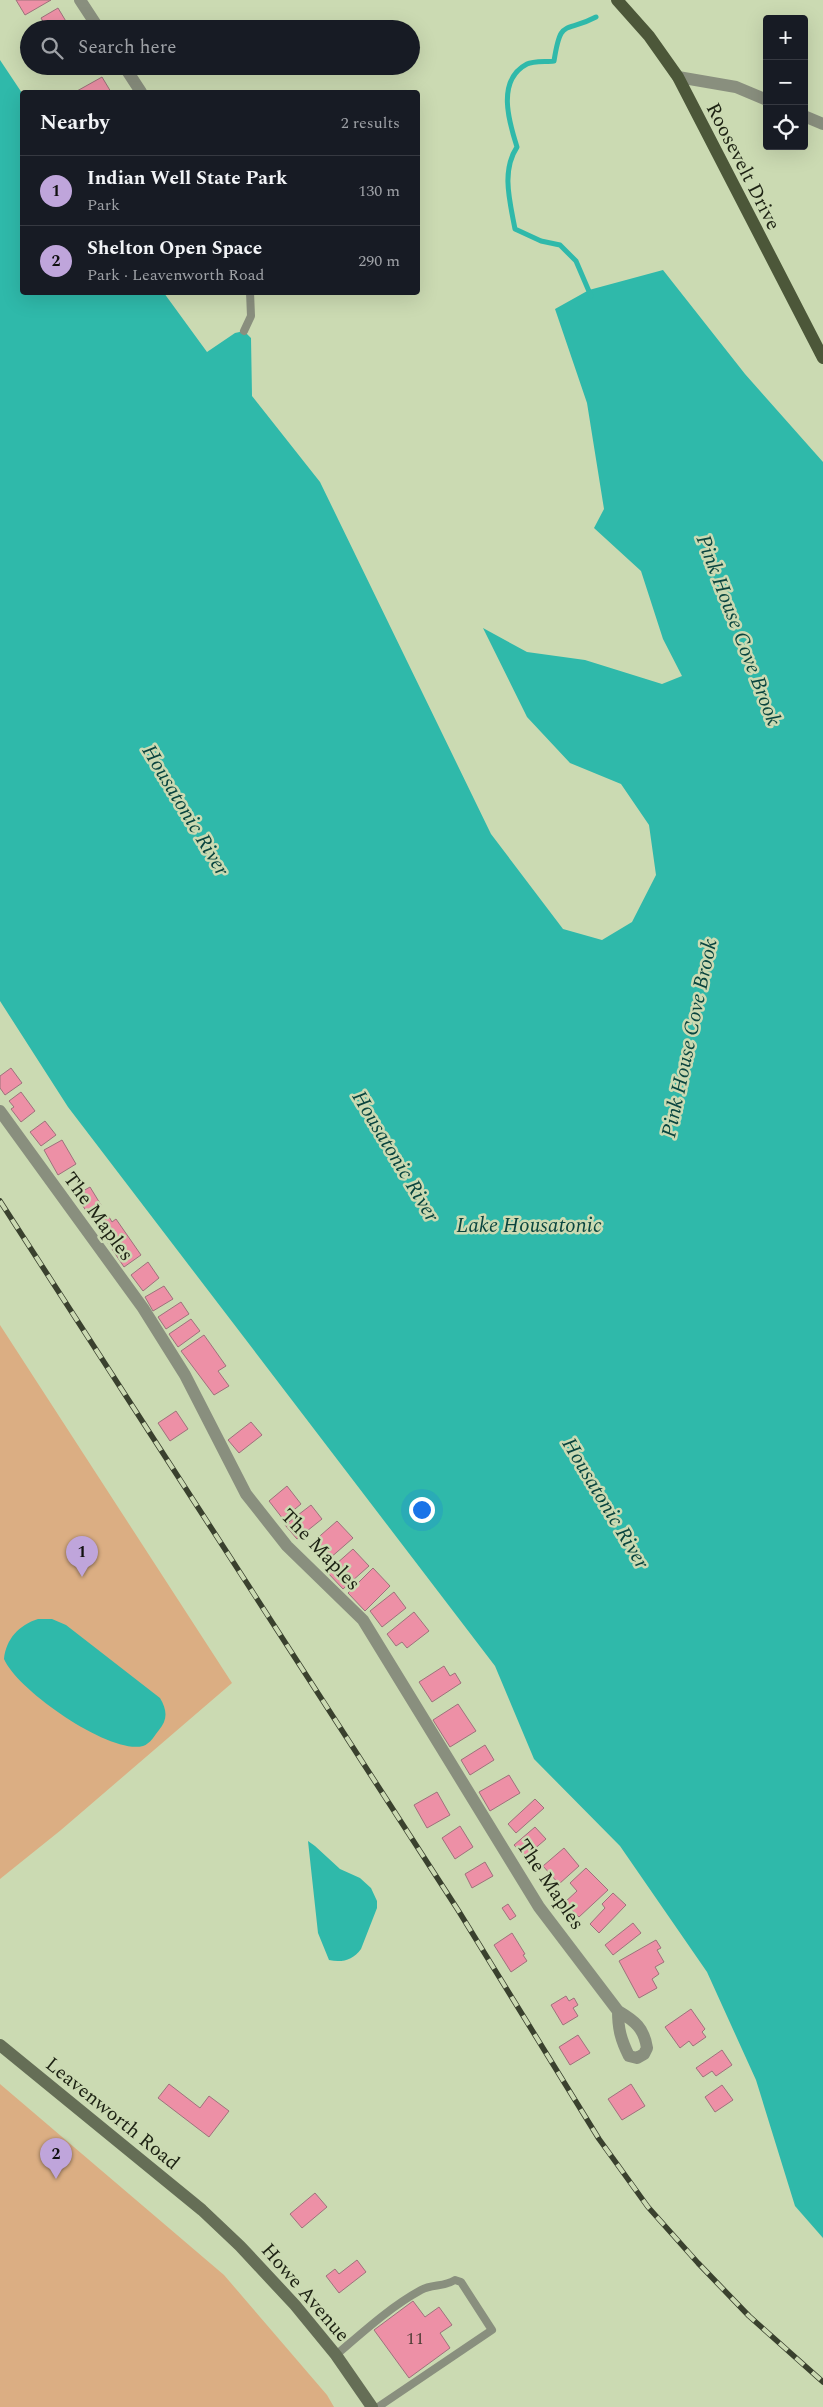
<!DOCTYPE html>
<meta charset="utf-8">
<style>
:root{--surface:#171b24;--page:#20242c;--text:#f1f3f6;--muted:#9ea1a6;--line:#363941;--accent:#bfa5db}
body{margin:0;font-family:Spectral,serif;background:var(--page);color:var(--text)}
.controls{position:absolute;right:15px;top:15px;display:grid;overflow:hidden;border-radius:5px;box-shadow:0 5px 20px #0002}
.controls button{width:45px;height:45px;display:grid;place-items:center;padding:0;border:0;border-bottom:1px solid var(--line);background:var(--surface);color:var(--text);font:25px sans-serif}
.you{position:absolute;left:421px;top:1509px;width:18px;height:18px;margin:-12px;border:4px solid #fff;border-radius:50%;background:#1a73e8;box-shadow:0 0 0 8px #1a73e833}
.badge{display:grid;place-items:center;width:32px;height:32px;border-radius:50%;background:var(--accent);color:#111;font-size:16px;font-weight:700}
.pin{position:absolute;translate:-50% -41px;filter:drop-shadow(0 1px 2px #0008)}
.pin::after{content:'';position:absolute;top:26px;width:18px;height:15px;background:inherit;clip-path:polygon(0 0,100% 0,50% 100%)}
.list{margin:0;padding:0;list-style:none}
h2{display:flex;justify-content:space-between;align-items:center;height:65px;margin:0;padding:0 20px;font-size:21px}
h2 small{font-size:16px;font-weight:400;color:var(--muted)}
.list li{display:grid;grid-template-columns:32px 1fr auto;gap:15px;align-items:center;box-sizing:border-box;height:70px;padding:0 20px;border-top:1px solid var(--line)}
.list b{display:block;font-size:19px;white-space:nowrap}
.list p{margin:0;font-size:16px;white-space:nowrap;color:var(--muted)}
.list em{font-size:16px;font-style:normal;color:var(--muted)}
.icon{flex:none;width:28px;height:28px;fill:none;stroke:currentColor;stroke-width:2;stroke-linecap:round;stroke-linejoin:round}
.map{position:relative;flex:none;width:823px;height:2407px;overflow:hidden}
.search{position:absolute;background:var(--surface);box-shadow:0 5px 20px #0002;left:20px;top:20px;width:400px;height:55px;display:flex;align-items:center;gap:12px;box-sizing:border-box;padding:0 18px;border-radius:28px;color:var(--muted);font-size:19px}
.panel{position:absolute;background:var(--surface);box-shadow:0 5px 20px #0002;left:20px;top:90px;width:400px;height:205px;border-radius:5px}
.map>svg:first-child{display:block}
</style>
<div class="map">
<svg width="823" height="2407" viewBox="0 0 823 2407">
<rect width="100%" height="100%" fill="#cbdab2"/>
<path fill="#dbae83" d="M 0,1325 L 232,1683 L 61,1830 L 0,1879 Z
M 0,2084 L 224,2275 L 327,2395 L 334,2407 L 0,2407 Z"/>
<path fill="#2fb9aa" d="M 0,60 L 22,93 L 22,292 L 164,293 L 207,352 L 235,333 L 244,331 L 251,338 L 252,396 L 320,482 L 491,834 L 563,929 L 602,940 L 632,922 L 656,875 L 649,825 L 621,784 L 570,763 L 527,717 L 483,628 L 527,652 L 585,660 L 662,684 L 682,676 L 663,639 L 641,571 L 594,528 L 604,509 L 587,403 L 555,309 L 589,290 L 663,270 L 745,374 L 823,462 L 823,2238 L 795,2206 L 756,2080 L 707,1972 L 620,1846 L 534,1759 L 495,1666 L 68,1107 L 0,1001 Z
M 38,1619 L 52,1619 L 66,1625 L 160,1698 C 167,1710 168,1719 159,1730 C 155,1735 150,1744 143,1746 C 110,1755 17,1690 4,1659 C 6,1639 19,1625 38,1619 Z
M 308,1841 L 315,1846 L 340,1869 L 360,1878 L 371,1888 L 377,1901 L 377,1908 L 361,1949 C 353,1960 342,1963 329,1960 L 318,1933 Z"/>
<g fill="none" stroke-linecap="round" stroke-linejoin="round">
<path stroke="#2fb9aa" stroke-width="5" d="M 591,296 L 576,261 L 560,245 L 541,241 L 515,229 C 510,202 501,171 517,147 C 509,122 496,80 527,64 C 533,61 546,62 554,61 C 561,17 564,34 596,17"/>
</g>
<path fill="#ed90a6" stroke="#9d727b" d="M 16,0 L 51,0 L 25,15 Z
M 58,8 L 70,28 L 38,29 L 45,25 L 41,18 Z
M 66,66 L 84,66 L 71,74 Z
M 102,77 L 111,92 L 78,92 L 77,91 Z
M 11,1068 L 22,1083 L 5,1095 L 0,1088 L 0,1076 Z
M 21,1092 L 35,1111 L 21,1122 L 11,1109 L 14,1107 L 9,1101 Z
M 45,1121 L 56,1135 L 41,1146 L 30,1132 Z
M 62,1140 L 76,1164 L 58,1175 L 44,1150 Z
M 90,1187 L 101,1205 L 88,1214 L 76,1195 Z
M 108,1215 L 112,1222 L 116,1219 L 141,1255 L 124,1267 L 108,1243 L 112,1241 L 98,1221 Z
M 148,1262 L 159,1278 L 143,1291 L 131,1275 Z
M 164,1286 L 173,1299 L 153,1311 L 145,1297 Z
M 181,1302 L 189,1314 L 166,1329 L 158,1317 Z
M 191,1319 L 200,1331 L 178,1347 L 169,1334 Z
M 204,1335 L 226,1366 L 218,1371 L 229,1386 L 214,1395 L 181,1351 Z
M 176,1411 L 188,1429 L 170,1441 L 158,1423 Z
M 251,1422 L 262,1435 L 239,1453 L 228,1440 Z
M 287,1486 L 301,1504 L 283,1519 L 269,1501 Z
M 311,1505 L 322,1519 L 297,1539 L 285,1525 Z
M 337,1521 L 353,1538 L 329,1559 L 313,1542 Z
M 353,1549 L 369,1566 L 343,1589 L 327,1572 Z
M 373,1568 L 390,1586 L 365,1611 L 348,1593 Z
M 394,1592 L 406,1608 L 382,1627 L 370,1611 Z
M 414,1612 L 429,1631 L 407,1648 L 402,1642 L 396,1646 L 387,1634 Z
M 444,1666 L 450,1676 L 455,1673 L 461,1683 L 432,1702 L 419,1682 Z
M 458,1704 L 476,1731 L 450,1747 L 433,1720 Z
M 485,1745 L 494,1760 L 470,1775 L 461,1760 Z
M 509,1775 L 520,1793 L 490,1811 L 479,1792 Z
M 437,1792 L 450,1815 L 427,1828 L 414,1805 Z
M 535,1799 L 544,1808 L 516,1833 L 508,1824 Z
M 460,1826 L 473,1847 L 455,1859 L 442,1838 Z
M 535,1827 L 546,1839 L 525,1857 L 514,1845 Z
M 564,1848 L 579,1866 L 559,1884 L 543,1866 Z
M 485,1862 L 493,1876 L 472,1888 L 465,1874 Z
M 586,1868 L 608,1890 L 579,1917 L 564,1903 L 577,1891 L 570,1883 Z
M 613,1893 L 626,1905 L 599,1933 L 590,1924 L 605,1908 L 602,1904 Z
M 508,1904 L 516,1916 L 510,1920 L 502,1908 Z
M 633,1923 L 641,1933 L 613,1955 L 605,1945 Z
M 512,1933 L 525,1954 L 523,1955 L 527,1961 L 511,1972 L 494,1945 Z
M 656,1940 L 661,1948 L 657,1950 L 664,1962 L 655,1967 L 659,1974 L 652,1979 L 657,1988 L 639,1998 L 619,1961 Z
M 566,1996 L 569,2001 L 574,1998 L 578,2005 L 573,2008 L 578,2016 L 563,2025 L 551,2005 Z
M 691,2009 L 705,2029 L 702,2032 L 706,2037 L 693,2046 L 689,2041 L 680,2048 L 665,2027 Z
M 578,2035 L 590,2053 L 570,2065 L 559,2047 Z
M 722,2050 L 732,2065 L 716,2076 L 712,2071 L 703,2077 L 696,2068 Z
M 169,2084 L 200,2108 L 209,2096 L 229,2111 L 209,2137 L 158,2098 Z
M 631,2084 L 645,2106 L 622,2120 L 608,2099 Z
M 722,2085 L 733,2100 L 715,2112 L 705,2097 Z
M 315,2193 L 327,2207 L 302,2228 L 290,2214 Z
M 357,2260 L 366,2272 L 339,2293 L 326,2276 L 335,2269 L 339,2274 Z
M 413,2301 L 425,2317 L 439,2307 L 452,2325 L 440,2333 L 450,2348 L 409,2378 L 374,2330 Z"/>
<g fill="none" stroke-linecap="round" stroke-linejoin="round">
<path stroke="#898f7e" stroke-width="8" d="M 244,331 L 251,316 L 250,292
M 336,2355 C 363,2332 390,2307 421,2290 C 432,2284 444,2287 455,2280 L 461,2282 L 492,2330 L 378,2407"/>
<path stroke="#898f7e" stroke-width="12" d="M 80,0 L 99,29
M 124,66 L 141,92
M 678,77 L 736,87 L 767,100
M 804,116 L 823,124
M 0,1111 L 143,1308 L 185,1375 L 246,1494 L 287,1546 L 363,1620 L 539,1907 L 618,2011 C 635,2021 644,2028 647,2048 L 644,2054 L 637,2058 L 629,2056 C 621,2040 618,2029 618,2011"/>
<path stroke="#656e56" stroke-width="12" d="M 0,2045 L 202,2210 L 240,2246 L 295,2305 L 336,2355 L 372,2407"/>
<path stroke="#4c5739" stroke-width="12" d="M 617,0 L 649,36 L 678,77 L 823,358"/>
<g stroke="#3a412e" stroke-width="5.5">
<path id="rail" d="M 0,1201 L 458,1910 L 599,2139 L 648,2207 L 698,2263 L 749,2316 L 823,2382"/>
</g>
<use href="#rail" stroke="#cbdab2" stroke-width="4" stroke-dasharray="11" stroke-linecap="butt"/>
</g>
<g text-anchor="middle" stroke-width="5" stroke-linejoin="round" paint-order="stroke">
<g font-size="18" fill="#513e38">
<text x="415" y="2344">11</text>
</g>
<g font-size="20" fill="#1d2213" stroke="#cbdab2">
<text transform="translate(744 166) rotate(63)" y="7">Roosevelt Drive</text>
<text transform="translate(99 1216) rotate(54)" y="7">The Maples</text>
<text transform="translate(321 1549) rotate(46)" y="7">The Maples</text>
<text transform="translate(551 1884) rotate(56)" y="7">The Maples</text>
<text transform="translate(113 2113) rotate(39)" y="7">Leavenworth Road</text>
<text transform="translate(306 2292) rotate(49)" y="7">Howe Avenue</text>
</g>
<g font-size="21" font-style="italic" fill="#0a453f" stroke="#cbdab2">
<text transform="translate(739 630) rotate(69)" y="7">Pink House Cove Brook</text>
<text transform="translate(186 810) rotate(59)" y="7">Housatonic River</text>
<text transform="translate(689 1038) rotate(-78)" y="7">Pink House Cove Brook</text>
<text transform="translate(396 1156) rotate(59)" y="7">Housatonic River</text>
<text x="529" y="1232">Lake Housatonic</text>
<text transform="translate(606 1503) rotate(59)" y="7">Housatonic River</text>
</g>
</g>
</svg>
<div class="controls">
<button>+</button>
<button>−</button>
<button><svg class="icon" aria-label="locate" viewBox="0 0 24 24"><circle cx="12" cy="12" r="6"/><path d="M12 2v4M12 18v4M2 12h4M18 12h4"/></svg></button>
</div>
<div class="you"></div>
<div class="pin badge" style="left:82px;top:1577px">1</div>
<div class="pin badge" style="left:56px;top:2179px">2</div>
<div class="search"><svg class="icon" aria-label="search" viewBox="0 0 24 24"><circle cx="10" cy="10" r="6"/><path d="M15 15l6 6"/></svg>Search here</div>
<section class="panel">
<h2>Nearby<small>2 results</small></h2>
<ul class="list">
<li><span class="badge">1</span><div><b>Indian Well State Park</b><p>Park</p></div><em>130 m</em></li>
<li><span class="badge">2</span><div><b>Shelton Open Space</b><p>Park · Leavenworth Road</p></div><em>290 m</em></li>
</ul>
</section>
</div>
